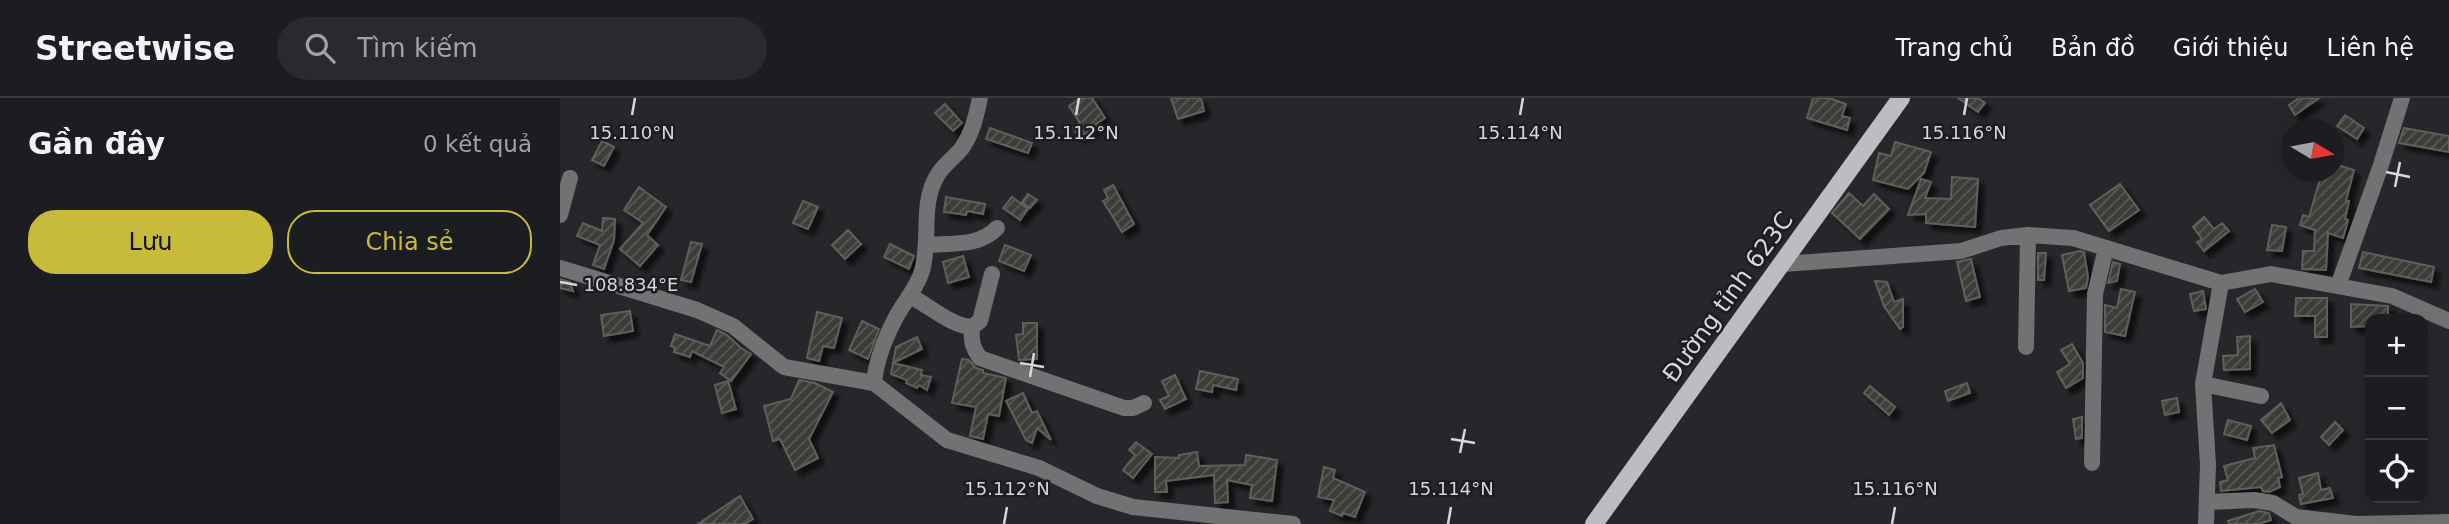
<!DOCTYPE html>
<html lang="vi">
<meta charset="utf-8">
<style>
:root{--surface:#1c1d20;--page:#292a2d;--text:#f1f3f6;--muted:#a0a2a5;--line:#3a3b3e;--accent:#c8bb3b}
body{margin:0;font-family:"DejaVu Sans",sans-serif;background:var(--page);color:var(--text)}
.controls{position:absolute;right:21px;bottom:21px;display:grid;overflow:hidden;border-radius:14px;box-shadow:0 7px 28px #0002}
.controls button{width:63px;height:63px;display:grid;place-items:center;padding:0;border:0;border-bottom:2px solid var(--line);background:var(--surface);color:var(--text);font:35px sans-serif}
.compass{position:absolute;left:1721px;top:21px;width:63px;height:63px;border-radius:50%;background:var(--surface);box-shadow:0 7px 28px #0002;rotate:100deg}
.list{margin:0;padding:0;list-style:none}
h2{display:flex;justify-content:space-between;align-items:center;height:91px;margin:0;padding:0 28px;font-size:30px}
h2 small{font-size:23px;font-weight:400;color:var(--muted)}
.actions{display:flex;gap:14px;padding:21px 28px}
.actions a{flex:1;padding:16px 0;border:2px solid var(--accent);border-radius:28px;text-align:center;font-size:24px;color:var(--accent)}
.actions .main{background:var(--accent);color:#111}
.icon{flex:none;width:38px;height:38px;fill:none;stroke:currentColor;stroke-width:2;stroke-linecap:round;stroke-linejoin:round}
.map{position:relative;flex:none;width:1889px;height:426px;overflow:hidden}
header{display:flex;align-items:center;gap:42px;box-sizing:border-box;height:98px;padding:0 35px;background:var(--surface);border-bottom:2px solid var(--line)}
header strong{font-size:33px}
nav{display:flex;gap:38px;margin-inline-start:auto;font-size:24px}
.search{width:490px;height:63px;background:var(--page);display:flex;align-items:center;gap:18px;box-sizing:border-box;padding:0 24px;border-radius:38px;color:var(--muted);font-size:26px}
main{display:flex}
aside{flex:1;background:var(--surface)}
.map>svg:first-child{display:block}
</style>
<header>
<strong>Streetwise</strong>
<div class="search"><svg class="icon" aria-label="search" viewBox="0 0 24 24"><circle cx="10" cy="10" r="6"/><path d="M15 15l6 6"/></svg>Tìm kiếm</div>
<nav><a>Trang chủ</a><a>Bản đồ</a><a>Giới thiệu</a><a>Liên hệ</a></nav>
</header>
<main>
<aside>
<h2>Gần đây<small>0 kết quả</small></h2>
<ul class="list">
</ul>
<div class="actions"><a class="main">Lưu</a><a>Chia sẻ</a></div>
</aside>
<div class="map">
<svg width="1889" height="426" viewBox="0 0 1889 426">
<defs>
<pattern id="building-hatch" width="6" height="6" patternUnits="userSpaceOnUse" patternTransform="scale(1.75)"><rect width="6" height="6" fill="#3d3d39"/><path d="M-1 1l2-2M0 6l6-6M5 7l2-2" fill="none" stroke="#585855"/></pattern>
<filter id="shadow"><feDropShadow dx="6" dy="6" stdDeviation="2" flood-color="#0009"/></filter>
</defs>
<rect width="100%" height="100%" fill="#25272a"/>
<path fill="url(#building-hatch)" stroke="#605f5b" stroke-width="2" filter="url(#shadow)" d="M 521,0 L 532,0 L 545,20 L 536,26 L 538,28 L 519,39 L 513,30 L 520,25 L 509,8 Z
M 611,0 L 641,0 L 644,13 L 618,21 Z
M 1253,0 L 1269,0 L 1286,6 L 1282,18 L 1290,20 L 1287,32 L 1247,20 Z
M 1398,0 L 1418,0 L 1425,5 L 1418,14 Z
M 1739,0 L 1759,0 L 1735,17 L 1729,7 Z
M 385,6 L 402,25 L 393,33 L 375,15 Z
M 1785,17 L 1804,30 L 1797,41 L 1777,28 Z
M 430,30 L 472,45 L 468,55 L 426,41 Z
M 1844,30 L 1889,38 L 1889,54 L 1839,45 Z
M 42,43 L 54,49 L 44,68 L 32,62 Z
M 1335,44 L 1371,54 L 1364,75 L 1348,91 L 1313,82 L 1319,55 L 1331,58 Z
M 1774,66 L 1794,72 L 1786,103 L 1789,103 L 1785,121 L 1788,122 L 1783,140 L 1768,135 L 1766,172 L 1742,171 L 1743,153 L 1754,153 L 1755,132 L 1740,127 L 1743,117 L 1749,119 L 1762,74 L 1774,74 Z
M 1392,79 L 1418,81 L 1415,129 L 1366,125 L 1366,116 L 1348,117 L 1361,81 L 1371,84 L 1365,100 L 1391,101 Z
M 1560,86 L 1579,112 L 1549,133 L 1530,107 Z
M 553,87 L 574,126 L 562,134 L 543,103 L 548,100 L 544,92 Z
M 79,89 L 106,109 L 87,137 L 98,147 L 80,168 L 60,151 L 83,125 L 64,112 Z
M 1289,95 L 1303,108 L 1314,96 L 1329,111 L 1300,141 L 1272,115 Z
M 468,96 L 477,102 L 470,110 L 462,104 Z
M 386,99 L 425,106 L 423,116 L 407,113 L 406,117 L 384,114 Z
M 452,99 L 468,111 L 460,122 L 443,110 Z
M 243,103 L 258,109 L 248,131 L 233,125 Z
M 1644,119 L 1654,131 L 1662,125 L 1669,133 L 1644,153 L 1637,144 L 1642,141 L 1633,129 Z
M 43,120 L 55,121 L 54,142 L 44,171 L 33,167 L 40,147 L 17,138 L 23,125 L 42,133 Z
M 1712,127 L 1726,129 L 1722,153 L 1707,152 Z
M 288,132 L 301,146 L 285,161 L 272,147 Z
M 131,144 L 142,146 L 131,184 L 121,182 Z
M 330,146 L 354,158 L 349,171 L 324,159 Z
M 445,147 L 471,157 L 464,173 L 439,163 Z
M 1520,153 L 1524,154 L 1528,179 L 1526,190 L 1509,193 L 1502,157 Z
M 1803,154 L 1874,169 L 1871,184 L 1799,170 Z
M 1478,155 L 1486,155 L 1484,182 L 1478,182 Z
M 403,158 L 409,179 L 388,185 L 383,164 Z
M 1411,161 L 1420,199 L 1406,203 L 1397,164 Z
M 1553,164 L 1560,166 L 1557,183 L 1548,185 Z
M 0,181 L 10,184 L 13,193 L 0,190 Z
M 1315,183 L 1327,184 L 1334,204 L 1343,201 L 1343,229 L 1340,231 L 1324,208 Z
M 1561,191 L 1575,194 L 1565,238 L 1545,234 L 1545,207 L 1557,210 Z
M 1695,191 L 1703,204 L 1685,214 L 1677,201 Z
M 1643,193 L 1646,211 L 1634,213 L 1630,196 Z
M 1736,200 L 1767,200 L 1767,239 L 1755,239 L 1755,218 L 1735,218 Z
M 1791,206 L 1828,208 L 1828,221 L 1810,221 L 1810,228 L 1791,229 Z
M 70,213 L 73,233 L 44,238 L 41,217 Z
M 257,214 L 282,220 L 274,250 L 263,248 L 259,263 L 247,260 Z
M 302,223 L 319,231 L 308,261 L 289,252 Z
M 463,225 L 477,225 L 477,261 L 459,262 L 456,237 L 463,236 Z
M 157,232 L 167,237 L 181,250 L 191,256 L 171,283 L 160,275 L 164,269 L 132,253 L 130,259 L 114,254 L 115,250 L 111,248 L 115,236 L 150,248 Z
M 1690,238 L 1690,271 L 1664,272 L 1663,258 L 1678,257 L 1677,239 Z
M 357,239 L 362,251 L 333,265 L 336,249 Z
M 1512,246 L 1523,265 L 1523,280 L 1506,290 L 1497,274 L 1510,266 L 1501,252 Z
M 402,261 L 409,262 L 416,270 L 423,272 L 423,275 L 446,280 L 439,318 L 428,316 L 423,341 L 410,338 L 416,309 L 392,305 Z
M 333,265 L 362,272 L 361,277 L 371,279 L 367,292 L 359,287 L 357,290 L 346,285 L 347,282 L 331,276 Z
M 640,273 L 678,281 L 676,292 L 653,287 L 652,294 L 636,291 Z
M 615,277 L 626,301 L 605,311 L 600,302 L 609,298 L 602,283 Z
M 239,282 L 255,285 L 273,294 L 249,341 L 258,360 L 235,372 L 220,341 L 213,343 L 204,308 L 231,301 Z
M 168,283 L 176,311 L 162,315 L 155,287 Z
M 1407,285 L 1410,295 L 1388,303 L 1385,293 Z
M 1310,288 L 1335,309 L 1329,317 L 1304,295 Z
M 463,295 L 472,315 L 477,313 L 491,342 L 477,330 L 472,345 L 466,342 L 446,303 Z
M 1617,300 L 1619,314 L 1605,317 L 1602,303 Z
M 1721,305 L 1730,322 L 1712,335 L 1701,322 Z
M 1522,319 L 1522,340 L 1516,341 L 1513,321 Z
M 1668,322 L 1691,328 L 1687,342 L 1664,336 Z
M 1775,324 L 1783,332 L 1769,347 L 1761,339 Z
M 576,344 L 592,356 L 573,380 L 563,372 L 575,357 L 569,352 Z
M 1714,347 L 1722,379 L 1718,380 L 1720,389 L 1709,394 L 1703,393 L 1701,389 L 1661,393 L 1660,384 L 1668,382 L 1664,368 L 1695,360 L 1693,350 Z
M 637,354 L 639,368 L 685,367 L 686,357 L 717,362 L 712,403 L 690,400 L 692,387 L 667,382 L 668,404 L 655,405 L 654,377 L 606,383 L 607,394 L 595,394 L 595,359 L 619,360 L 619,357 Z
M 764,369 L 775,372 L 773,380 L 805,394 L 795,419 L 783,415 L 782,418 L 770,413 L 774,402 L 758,399 Z
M 1758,375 L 1761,392 L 1770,390 L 1773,400 L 1741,406 L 1739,397 L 1743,396 L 1739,380 Z
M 180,398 L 193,421 L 185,426 L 138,426 Z
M 1699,413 L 1709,415 L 1711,422 L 1698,426 L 1669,426 L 1668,423 Z"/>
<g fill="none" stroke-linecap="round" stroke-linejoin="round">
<path stroke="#717274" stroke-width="16" d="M 420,0 C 416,18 413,34 402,50 C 394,60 383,67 377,78 C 360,106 371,142 362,173 C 357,190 344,204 336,219 C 325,240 316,262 314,285 L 387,342 L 479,370 L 537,398 L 573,409 L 733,426
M 0,117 L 10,80
M 367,147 C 391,145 419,149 437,130
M 1223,166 L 1401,153 L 1441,140 L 1468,137 L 1513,140 L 1661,185 L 1711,176 L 1832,198 L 1889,223
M 0,170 L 137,212 L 173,228 L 224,269 L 314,285
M 1778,188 L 1820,70 L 1842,0
M 350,198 C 370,208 391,228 412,229 L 420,223 L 432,176
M 412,229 C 411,242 412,249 420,260 L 564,310 L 573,310 L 584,305
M 1466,249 L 1468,137
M 1643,286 L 1701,298
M 1532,365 L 1535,196 L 1546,150
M 1647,404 L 1694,402 L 1713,405 L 1736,419 L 1796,426 L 1889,424
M 1646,426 L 1648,367 L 1643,286 L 1661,185"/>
<path stroke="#bcbdc1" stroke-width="18" d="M 1034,426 L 1341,0"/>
</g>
<path fill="none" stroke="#d6d7da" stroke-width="2.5" d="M 72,17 L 75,0M 516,17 L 519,0M 960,17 L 963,0M 1404,17 L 1407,0M 1826,74 L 1850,79M 1835,89 L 1840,64M 0,184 L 17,187M 460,265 L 484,269M 470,279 L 474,255M 891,341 L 915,345M 900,355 L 905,331M 444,426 L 447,409M 888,426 L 891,409M 1332,426 L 1335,409"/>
<g text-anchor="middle" stroke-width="5" stroke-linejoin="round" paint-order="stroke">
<g font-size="24" fill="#d6d7da" stroke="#1c1d20">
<text transform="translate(1168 199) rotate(-54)" y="8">Đường tỉnh 623C</text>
</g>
</g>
<g font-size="18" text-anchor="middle" fill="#d6d7da" stroke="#1c1d20" stroke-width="5" stroke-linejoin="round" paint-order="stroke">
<text x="516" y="41">15.112°N</text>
<text x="960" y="41">15.114°N</text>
<text x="72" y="41">15.110°N</text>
<text x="1404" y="41">15.116°N</text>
<text x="71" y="193">108.834°E</text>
<text x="447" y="397">15.112°N</text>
<text x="891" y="397">15.114°N</text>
<text x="1335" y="397">15.116°N</text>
</g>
</svg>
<div class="controls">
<button>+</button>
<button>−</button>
<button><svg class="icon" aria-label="locate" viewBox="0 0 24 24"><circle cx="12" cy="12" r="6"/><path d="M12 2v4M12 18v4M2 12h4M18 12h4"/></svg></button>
</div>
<svg class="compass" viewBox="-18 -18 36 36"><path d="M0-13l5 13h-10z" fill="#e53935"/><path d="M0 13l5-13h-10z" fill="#a0a2a5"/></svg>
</div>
</main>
